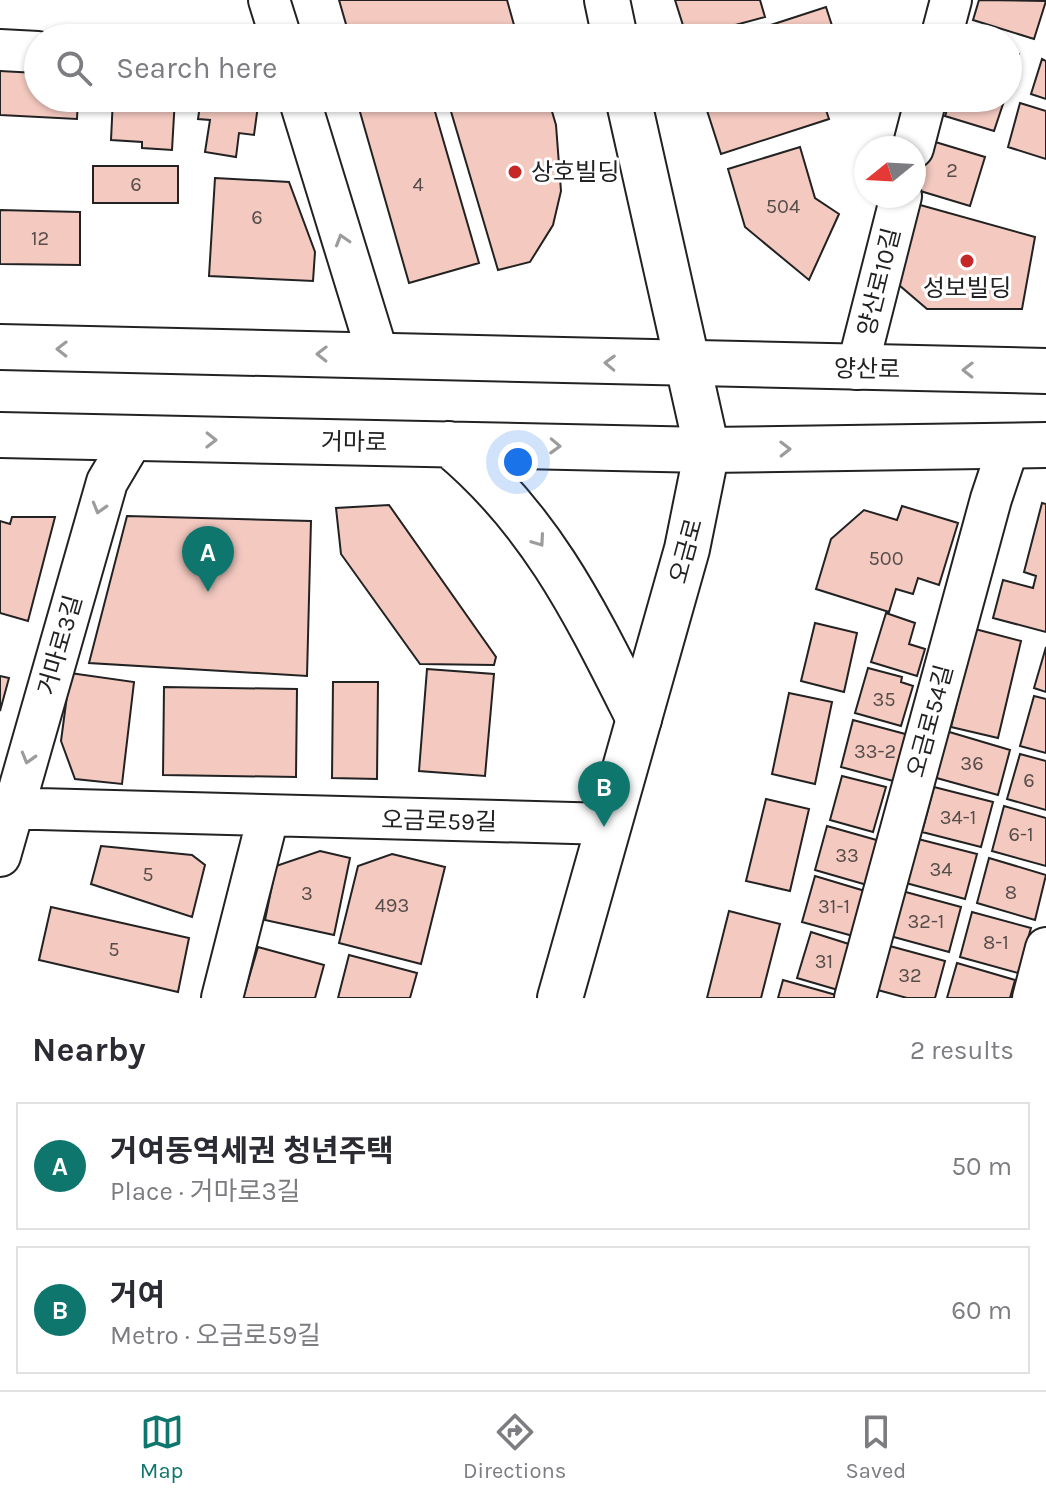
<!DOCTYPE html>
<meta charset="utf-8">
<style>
:root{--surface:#fff;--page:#f2f2f3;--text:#2b2b33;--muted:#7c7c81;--line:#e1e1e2;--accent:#0f766e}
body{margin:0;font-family:Karla,"Noto Sans KR",sans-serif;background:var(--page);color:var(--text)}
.compass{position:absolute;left:854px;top:136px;width:72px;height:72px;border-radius:50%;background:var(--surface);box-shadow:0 2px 6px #0004;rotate:252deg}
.you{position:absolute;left:518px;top:462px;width:28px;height:28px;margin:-20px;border:6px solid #fff;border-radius:50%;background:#1a73e8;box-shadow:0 0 0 12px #1a73e833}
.badge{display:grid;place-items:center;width:52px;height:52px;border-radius:50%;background:var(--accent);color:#fff;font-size:26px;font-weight:700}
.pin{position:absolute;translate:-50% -66px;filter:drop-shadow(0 2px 4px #0008)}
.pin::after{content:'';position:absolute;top:42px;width:28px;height:24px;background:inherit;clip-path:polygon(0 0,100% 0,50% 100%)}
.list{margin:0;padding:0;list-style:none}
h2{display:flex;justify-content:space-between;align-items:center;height:104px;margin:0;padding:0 32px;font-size:34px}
h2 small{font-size:26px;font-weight:400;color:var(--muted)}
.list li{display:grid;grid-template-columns:52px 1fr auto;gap:24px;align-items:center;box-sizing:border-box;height:128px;margin:0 16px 16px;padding:0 16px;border:2px solid var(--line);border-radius:0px}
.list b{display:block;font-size:30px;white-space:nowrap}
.list p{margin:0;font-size:26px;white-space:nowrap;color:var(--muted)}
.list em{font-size:26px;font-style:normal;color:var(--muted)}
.icon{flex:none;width:44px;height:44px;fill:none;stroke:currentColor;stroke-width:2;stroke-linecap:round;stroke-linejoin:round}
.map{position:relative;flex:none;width:1046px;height:998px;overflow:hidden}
.search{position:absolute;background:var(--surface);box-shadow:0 2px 6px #0004;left:24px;right:24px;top:24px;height:88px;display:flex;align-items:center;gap:20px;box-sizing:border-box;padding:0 28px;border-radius:44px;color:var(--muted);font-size:30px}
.sheet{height:392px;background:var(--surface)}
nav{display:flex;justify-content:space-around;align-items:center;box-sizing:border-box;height:112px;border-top:2px solid var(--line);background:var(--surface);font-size:22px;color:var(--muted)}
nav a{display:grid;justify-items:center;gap:4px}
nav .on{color:var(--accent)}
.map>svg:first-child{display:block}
</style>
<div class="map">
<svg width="1046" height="998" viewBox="0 0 1046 998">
<rect width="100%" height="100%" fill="#fff"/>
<path fill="#f3c9c0" stroke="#222" stroke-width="2" d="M 339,0 L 507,0 L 516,32 L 494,38 L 350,38 Z
M 675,0 L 760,0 L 765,17 L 687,38 Z
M 979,0 L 1046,1 L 1034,39 L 973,20 Z
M 826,7 L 836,38 L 731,38 Z
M 1008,50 L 1019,54 L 1008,88 Z
M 1042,59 L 1046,61 L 1046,99 L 1031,94 Z
M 0,60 L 38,62 L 38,98 L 78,98 L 77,119 L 0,115 Z
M 113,98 L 175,98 L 172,150 L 142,148 L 142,142 L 111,140 Z
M 201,98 L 259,98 L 254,135 L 239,133 L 236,157 L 205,152 L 210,120 L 198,119 Z
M 381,98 L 431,98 L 479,263 L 409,283 L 358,105 Z
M 447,98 L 548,98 L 556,125 L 561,191 L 553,225 L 530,262 L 498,270 Z
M 703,98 L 822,98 L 829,119 L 721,154 Z
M 951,98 L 1005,98 L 994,131 L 945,116 Z
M 1020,103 L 1046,111 L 1046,159 L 1008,147 Z
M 932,141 L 985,157 L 970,206 L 917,190 Z
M 800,147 L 815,198 L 839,214 L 809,280 L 745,227 L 728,169 Z
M 93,166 L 178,166 L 178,203 L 93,203 Z
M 215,178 L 289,182 L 315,252 L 313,281 L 209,276 Z
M 913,203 L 1035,237 L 1022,309 L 927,309 L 899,285 Z
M 0,210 L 80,212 L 80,265 L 0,264 Z
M 1042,503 L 1046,504 L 1046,632 L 993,618 L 1003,580 L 1033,588 L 1036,576 L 1024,572 Z
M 389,505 L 496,657 L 494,665 L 420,664 L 341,554 L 336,508 Z
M 902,506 L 958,523 L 939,585 L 918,578 L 913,594 L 896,589 L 889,612 L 816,589 L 831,539 L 864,510 L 897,520 Z
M 127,516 L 311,521 L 307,676 L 89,663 Z
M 12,517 L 55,517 L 28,621 L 0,613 L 0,521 L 10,524 Z
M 886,613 L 915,623 L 909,644 L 925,649 L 917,676 L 871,662 Z
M 815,623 L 857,633 L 844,692 L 801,681 Z
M 975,629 L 1021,641 L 998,738 L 951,727 Z
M 1046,647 L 1046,692 L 1034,688 Z
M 868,668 L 902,677 L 901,682 L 913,686 L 901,726 L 855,713 Z
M 427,669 L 494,674 L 485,776 L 419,771 Z
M 70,673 L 134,682 L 122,784 L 75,779 L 61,741 Z
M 0,676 L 9,678 L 0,711 Z
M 333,682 L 378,682 L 377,779 L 332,778 Z
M 164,687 L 297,689 L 296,777 L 163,775 Z
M 789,693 L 832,702 L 815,784 L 772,774 Z
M 1034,696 L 1046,699 L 1046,753 L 1020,746 Z
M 853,720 L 909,735 L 897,782 L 841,767 Z
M 946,731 L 1010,750 L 998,795 L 933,777 Z
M 1020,754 L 1046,761 L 1046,810 L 1007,799 Z
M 842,776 L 886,787 L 873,832 L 830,820 Z
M 934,787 L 993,802 L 981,847 L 922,832 Z
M 766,799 L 809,809 L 790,891 L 746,881 Z
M 1004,806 L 1046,818 L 1046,866 L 992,851 Z
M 827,826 L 880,841 L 867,885 L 815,870 Z
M 918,839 L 977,854 L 965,899 L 906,883 Z
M 101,846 L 192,855 L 205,865 L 192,917 L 91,884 Z
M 320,851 L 350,858 L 334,935 L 265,920 L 276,866 Z
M 392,854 L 445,867 L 421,964 L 339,943 L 358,866 Z
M 989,858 L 1046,875 L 1035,920 L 977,903 Z
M 815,876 L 865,891 L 853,936 L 802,922 Z
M 902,891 L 961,907 L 949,952 L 890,936 Z
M 51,907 L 189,938 L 178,992 L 39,960 Z
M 729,911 L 780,924 L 761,998 L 707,998 Z
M 972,912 L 1031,928 L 1018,973 L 960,957 Z
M 811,932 L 852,945 L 838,990 L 797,978 Z
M 886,945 L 945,961 L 935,998 L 907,998 L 874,989 Z
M 258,947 L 324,965 L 315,998 L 243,998 Z
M 349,955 L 417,973 L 410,998 L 338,998 Z
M 957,963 L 1015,980 L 1010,998 L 947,998 Z
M 783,980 L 836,995 L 835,998 L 778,998 Z"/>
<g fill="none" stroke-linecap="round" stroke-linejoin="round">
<g stroke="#222" stroke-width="44">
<path id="minor" d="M 269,0 L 281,38
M 941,38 L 951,0
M 0,50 L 38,52
M 299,98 L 378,355
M 913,148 L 926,98
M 857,369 L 901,196
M 0,808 L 610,824
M 0,856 L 107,482 L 133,438
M 222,998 L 268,817
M 855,998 L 991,499 L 1009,445
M 1033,998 L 1046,948"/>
</g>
<g stroke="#222" stroke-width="48">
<path id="secondary" d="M 607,0 L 615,38
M 560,998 L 687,549 L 707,450 L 628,98"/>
</g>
<g stroke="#222" stroke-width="48">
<path id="primary" d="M 0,347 L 1046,371
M 0,435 L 707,450 L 1046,445
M 449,444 C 542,521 586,614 639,719"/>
</g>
<use href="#minor" stroke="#fff" stroke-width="40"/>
<use href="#secondary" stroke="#fff" stroke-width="44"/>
<use href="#primary" stroke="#fff" stroke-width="44"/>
</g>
<defs><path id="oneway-chevron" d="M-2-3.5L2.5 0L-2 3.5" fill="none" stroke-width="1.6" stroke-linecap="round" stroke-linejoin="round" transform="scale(2)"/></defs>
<g stroke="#9c9c9c">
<use href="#oneway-chevron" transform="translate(342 240) rotate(-107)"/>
<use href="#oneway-chevron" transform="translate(62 349) rotate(-179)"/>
<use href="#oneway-chevron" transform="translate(322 354) rotate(-179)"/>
<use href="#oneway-chevron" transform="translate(610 363) rotate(-178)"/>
<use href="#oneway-chevron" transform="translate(968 370) rotate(-179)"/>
<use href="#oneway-chevron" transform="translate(211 440) rotate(1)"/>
<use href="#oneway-chevron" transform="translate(555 446) rotate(2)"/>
<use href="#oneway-chevron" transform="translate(785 449) rotate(-1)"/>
<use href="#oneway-chevron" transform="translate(99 508) rotate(106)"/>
<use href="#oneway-chevron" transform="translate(539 541) rotate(55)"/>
<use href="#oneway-chevron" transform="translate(28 758) rotate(106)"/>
</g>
<g fill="#c62828" stroke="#fff" stroke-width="3">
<circle cx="515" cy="172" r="8"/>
<circle cx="967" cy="261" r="8"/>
</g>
<g text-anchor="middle" stroke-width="6" stroke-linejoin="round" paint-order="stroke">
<g font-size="20" fill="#564c4a">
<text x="952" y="177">2</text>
<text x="136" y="191">6</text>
<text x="418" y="191">4</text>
<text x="783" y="213">504</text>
<text x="257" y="224">6</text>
<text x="40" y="245">12</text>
<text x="886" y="565">500</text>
<text x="884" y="706">35</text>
<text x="875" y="758">33-2</text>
<text x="972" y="770">36</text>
<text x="1029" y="787">6</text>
<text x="958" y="824">34-1</text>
<text x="1021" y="841">6-1</text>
<text x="847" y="862">33</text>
<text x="941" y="876">34</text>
<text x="148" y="881">5</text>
<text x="1011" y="899">8</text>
<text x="307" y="900">3</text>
<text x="392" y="912">493</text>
<text x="834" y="913">31-1</text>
<text x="926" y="928">32-1</text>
<text x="996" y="949">8-1</text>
<text x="114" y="956">5</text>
<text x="824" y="968">31</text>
<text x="910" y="982">32</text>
</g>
<g font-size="24" fill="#222" stroke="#fff" text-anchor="start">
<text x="531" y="180">상호빌딩</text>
<text x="967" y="296" text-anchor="middle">성보빌딩</text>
</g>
<g font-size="24" fill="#222" stroke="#fff">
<text transform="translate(879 282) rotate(-76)" y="8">양산로10길</text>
<text transform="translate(867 369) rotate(1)" y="8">양산로</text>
<text transform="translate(354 442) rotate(1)" y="8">거마로</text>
<text transform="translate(686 551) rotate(-75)" y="8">오금로</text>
<text transform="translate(60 645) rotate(-74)" y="8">거마로3길</text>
<text transform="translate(930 721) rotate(-75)" y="8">오금로54길</text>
<text transform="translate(439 821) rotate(1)" y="8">오금로59길</text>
</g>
</g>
</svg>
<svg class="compass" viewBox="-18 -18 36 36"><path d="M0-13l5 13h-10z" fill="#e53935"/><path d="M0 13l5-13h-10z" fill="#7c7c81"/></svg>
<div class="you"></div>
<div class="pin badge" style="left:208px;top:592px">A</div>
<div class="pin badge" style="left:604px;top:827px">B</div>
<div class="search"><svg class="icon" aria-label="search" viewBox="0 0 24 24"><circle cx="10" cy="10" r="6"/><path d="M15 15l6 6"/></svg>Search here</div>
</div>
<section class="sheet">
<h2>Nearby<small>2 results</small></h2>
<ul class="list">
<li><span class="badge">A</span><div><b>거여동역세권 청년주택</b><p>Place · 거마로3길</p></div><em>50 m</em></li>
<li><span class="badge">B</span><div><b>거여</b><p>Metro · 오금로59길</p></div><em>60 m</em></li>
</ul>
</section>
<nav>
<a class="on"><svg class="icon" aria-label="map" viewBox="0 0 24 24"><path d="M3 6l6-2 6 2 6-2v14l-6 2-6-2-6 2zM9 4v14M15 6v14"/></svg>Map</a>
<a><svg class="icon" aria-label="directions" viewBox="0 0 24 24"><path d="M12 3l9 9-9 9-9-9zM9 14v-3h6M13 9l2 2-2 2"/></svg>Directions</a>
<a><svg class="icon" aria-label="saved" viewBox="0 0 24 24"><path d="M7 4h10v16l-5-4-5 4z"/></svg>Saved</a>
</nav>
